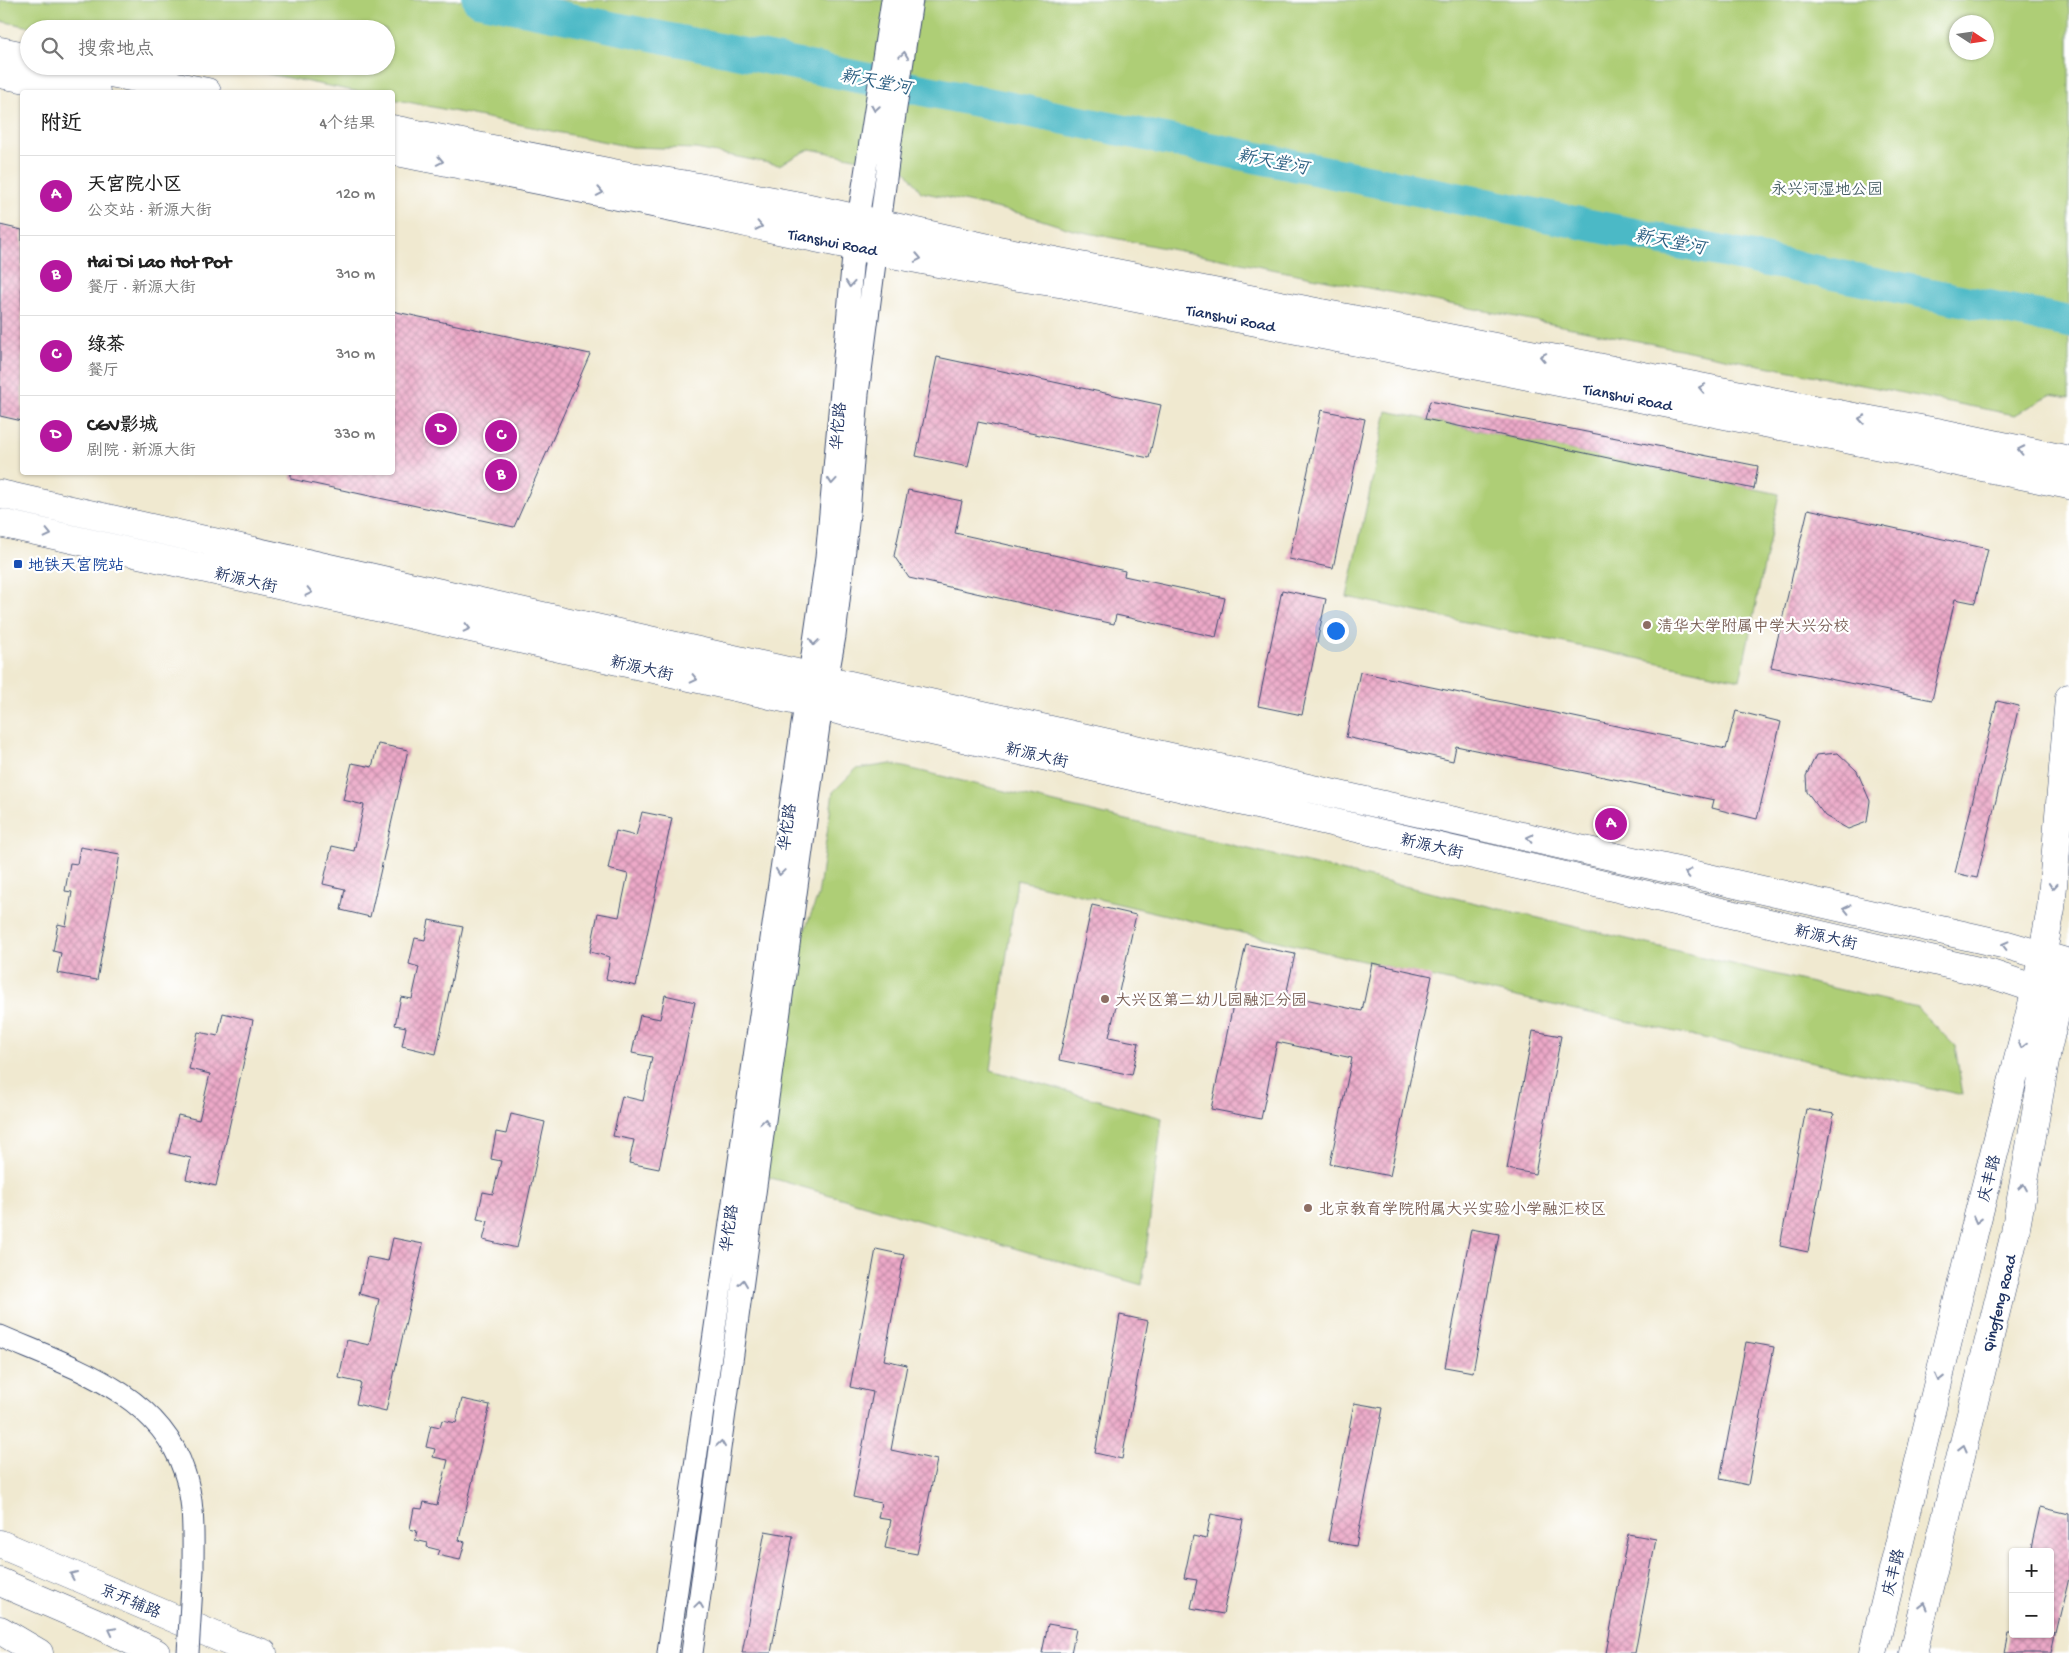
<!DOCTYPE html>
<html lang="zh">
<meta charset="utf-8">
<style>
:root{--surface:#fff;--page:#f6f6f6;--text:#222;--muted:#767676;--line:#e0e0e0;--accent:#b5179e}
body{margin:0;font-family:"Gochi Hand","LXGW WenKai TC",sans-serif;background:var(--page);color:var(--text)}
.controls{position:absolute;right:15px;bottom:15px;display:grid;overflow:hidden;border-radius:5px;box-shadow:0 1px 4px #0004}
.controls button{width:45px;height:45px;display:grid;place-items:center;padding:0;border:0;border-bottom:1px solid var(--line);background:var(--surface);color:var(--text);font:25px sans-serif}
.compass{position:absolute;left:1949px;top:15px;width:45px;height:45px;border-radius:50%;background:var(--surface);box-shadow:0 1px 4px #0004;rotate:102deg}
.you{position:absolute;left:1335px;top:630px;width:18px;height:18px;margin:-12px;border:4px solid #fff;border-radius:50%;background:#1a73e8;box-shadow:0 0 0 8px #1a73e833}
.badge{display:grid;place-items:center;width:32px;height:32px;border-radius:50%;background:var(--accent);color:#fff;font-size:16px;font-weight:700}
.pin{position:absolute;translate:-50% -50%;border:2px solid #fff;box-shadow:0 1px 5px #0006}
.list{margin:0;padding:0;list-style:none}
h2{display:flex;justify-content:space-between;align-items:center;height:65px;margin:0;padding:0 20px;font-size:21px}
h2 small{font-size:16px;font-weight:400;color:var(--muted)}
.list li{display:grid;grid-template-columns:32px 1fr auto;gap:15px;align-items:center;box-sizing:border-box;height:80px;padding:0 20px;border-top:1px solid var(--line)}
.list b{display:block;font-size:19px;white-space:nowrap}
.list p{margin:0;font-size:16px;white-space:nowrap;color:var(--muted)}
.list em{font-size:16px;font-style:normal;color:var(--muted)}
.icon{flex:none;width:28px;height:28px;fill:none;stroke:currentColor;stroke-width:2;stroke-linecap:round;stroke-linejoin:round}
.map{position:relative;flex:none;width:2069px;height:1653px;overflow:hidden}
.search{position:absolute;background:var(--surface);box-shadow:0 1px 4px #0004;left:20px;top:20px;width:375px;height:55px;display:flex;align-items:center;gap:12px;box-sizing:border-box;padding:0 18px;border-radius:28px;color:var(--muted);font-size:19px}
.panel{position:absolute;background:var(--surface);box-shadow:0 1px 4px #0004;left:20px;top:90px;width:375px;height:385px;border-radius:5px}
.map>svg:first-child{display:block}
</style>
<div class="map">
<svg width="2069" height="1653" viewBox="0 0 2069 1653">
<defs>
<pattern id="building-cross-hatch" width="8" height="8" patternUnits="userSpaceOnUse" patternTransform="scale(1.25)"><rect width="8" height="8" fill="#eda9c8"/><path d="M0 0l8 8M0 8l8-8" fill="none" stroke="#bf8aa6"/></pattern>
</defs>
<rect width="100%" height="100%" fill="#fff"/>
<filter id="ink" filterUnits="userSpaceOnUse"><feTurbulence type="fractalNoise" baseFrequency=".02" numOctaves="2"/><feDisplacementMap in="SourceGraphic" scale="10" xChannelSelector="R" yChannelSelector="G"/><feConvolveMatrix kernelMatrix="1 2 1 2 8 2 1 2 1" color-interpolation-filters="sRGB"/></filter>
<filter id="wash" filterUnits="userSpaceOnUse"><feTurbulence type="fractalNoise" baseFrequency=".0096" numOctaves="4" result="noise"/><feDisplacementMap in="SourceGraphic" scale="20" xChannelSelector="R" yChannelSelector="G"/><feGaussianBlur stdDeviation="1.12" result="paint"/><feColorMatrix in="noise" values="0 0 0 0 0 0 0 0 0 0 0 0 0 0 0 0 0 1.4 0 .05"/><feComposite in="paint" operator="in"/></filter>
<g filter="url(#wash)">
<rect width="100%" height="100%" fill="#f0e9d0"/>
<path fill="#aece76" stroke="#647e6a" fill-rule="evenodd" d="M 0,0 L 2069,0 L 2069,398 L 2050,395 L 2015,415 L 1073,230 L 1023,214 L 921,192 L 904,168 L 810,149 L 779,165 L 696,149 L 631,147 L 393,99 L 392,92 L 359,92 L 228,66 L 386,66 L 386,29 L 41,29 L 0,21 ZM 1956,22 L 1986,22 L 1986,52 L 1956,52 Z
M 1387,411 L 1779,494 L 1740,680 L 1347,597 Z
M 891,764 L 1917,1008 L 1955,1046 L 1963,1095 L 1512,996 L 1017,880 L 991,1070 L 1162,1118 L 1142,1285 L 761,1175 L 785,981 L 818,896 L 833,792 L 856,769 Z"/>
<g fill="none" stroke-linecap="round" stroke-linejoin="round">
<path stroke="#4cb9c6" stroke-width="32" d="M 478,0 L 2069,322"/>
</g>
<g id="blocks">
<path fill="url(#building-cross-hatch)" d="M 0,225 L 22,230 L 22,421 L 0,416 Z
M 392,311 L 590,354 L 514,527 L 291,479 L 291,472 L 392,472 Z
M 937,357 L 1161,405 L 1149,458 L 978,422 L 968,467 L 916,456 Z
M 1430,401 L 1758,466 L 1754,489 L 1425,419 Z
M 1321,410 L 1365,419 L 1333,568 L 1289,559 Z
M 908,490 L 962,501 L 955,533 L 1125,571 L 1124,576 L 1225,598 L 1216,637 L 1116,615 L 1114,624 L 909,578 L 894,556 Z
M 1808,509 L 1988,549 L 1975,603 L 1955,599 L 1932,700 L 1771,667 Z
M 1282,590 L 1326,599 L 1302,715 L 1258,706 Z
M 1360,672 L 1726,749 L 1736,711 L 1781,722 L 1757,819 L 1712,808 L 1714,800 L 1456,746 L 1453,761 L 1346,737 Z
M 1997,701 L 2019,706 L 1977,878 L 1955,873 Z
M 378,744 L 408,750 L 370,917 L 341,910 L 345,889 L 323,884 L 332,846 L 354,851 L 364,805 L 343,800 L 352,763 L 372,767 Z
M 1838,753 L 1857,771 L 1870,801 L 1867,822 L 1848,829 L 1825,816 L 1807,792 L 1806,776 L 1816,755 Z
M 642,812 L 672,818 L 636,986 L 606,979 L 610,957 L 590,952 L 598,913 L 619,917 L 628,874 L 608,869 L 616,831 L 636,836 Z
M 80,847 L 120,854 L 97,980 L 57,973 L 61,953 L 53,951 L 58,924 L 66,926 L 72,892 L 65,891 L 70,863 L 77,864 Z
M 1092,905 L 1136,915 L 1109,1037 L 1139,1043 L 1132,1075 L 1059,1060 Z
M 429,920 L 463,927 L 436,1054 L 402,1046 L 406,1027 L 395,1025 L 401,997 L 412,999 L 419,967 L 409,964 L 415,938 L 425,940 Z
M 1246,944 L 1295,954 L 1286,995 L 1362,1011 L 1372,963 L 1432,976 L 1390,1176 L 1330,1164 L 1352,1058 L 1277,1042 L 1261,1119 L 1211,1109 Z
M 665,995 L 695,1002 L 659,1169 L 629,1163 L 634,1140 L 613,1136 L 622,1096 L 643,1101 L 652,1057 L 632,1053 L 640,1015 L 660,1019 Z
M 223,1013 L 253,1020 L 216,1186 L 186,1179 L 191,1158 L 169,1153 L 178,1115 L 199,1120 L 210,1074 L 189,1069 L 198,1032 L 218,1036 Z
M 1533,1031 L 1561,1036 L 1535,1174 L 1507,1169 Z
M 1806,1109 L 1834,1114 L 1808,1252 L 1780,1246 Z
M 511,1114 L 545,1122 L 517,1248 L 483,1240 L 488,1221 L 477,1219 L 483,1192 L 493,1194 L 501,1161 L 491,1159 L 496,1132 L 506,1134 Z
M 1471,1229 L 1499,1234 L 1473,1372 L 1445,1367 Z
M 393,1238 L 423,1244 L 386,1411 L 356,1404 L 361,1383 L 339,1378 L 347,1340 L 369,1345 L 379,1299 L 359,1294 L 367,1257 L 388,1261 Z
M 876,1249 L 904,1255 L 884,1360 L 907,1365 L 891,1450 L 937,1460 L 917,1554 L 885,1548 L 891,1520 L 878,1518 L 881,1503 L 853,1497 L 873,1392 L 850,1387 Z
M 1120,1315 L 1148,1321 L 1122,1459 L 1095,1453 Z
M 1746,1342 L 1774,1347 L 1748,1485 L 1720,1479 Z
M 462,1399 L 490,1405 L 459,1540 L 465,1542 L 460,1560 L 437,1555 L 439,1550 L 427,1547 L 428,1543 L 415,1540 L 417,1531 L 410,1529 L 414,1508 L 422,1509 L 424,1502 L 437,1505 L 448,1460 L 433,1457 L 435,1449 L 426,1447 L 431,1425 L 440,1427 L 442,1420 L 456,1423 Z
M 1354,1403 L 1383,1408 L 1356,1546 L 1328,1541 Z
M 2040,1507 L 2069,1514 L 2069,1578 L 2056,1633 L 2050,1632 L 2050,1552 L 2030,1552 Z
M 1211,1514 L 1243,1520 L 1223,1614 L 1191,1608 L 1197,1580 L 1184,1578 L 1193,1536 L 1206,1539 Z
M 765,1531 L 793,1536 L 771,1653 L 742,1653 Z
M 1628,1534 L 1656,1539 L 1635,1653 L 1606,1653 Z
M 1048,1624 L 1076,1629 L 1071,1653 L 1042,1653 Z
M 2009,1634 L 2055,1634 L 2051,1653 L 2005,1653 Z"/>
</g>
</g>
<g filter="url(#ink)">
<use href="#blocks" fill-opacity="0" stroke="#3b4b6f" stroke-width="1"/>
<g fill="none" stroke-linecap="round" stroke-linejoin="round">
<g stroke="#3b4b6f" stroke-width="23">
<path id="minor" d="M 0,1336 C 69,1366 158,1392 184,1471 C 195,1502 193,1536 193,1569
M 668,1653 L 826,558 L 854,245 L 892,0
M 692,1653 L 819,726 L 835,636 L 849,514 L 858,394 L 889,155 L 912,0"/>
</g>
<g stroke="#3b4b6f" stroke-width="29">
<path id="major" d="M 0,51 L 29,57
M 75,66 L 207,92
M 0,74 L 96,92
M 392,129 L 618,174 L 682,184 L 805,207 L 993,249 L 1854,417 L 1937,432 L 2069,460
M 392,151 C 502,173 611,194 719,217 C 834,242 949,268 1065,284 L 1856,441 L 2069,485
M 0,494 L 2007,945 L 2069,963
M 0,523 L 1088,766 L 1991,974 L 2036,989 L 2069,1004
M 0,1544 L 232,1643 L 263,1653
M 1873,1653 L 1976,1224 L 2036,989 L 2051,909 L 2069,698
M 1913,1653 L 2015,1233 L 2047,1050 L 2063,981"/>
</g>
<g stroke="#3b4b6f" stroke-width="29">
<path id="highway" d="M 0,1582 L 100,1625 L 156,1653
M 0,1630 L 39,1653"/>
</g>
<use href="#minor" stroke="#fff" stroke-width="21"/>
<use href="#major" stroke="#fff" stroke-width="28"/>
<use href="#highway" stroke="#fff" stroke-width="28"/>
<g stroke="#3b4b6f" stroke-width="23" stroke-linecap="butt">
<path id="minor-bridge" d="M 188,1653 L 193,1569"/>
</g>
<use href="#minor-bridge" stroke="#fff" stroke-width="21"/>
</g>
<defs><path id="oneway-chevron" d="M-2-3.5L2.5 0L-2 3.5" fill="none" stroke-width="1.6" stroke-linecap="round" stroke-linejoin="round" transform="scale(1.25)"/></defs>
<g stroke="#8d97ae">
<use href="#oneway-chevron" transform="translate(904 55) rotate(-82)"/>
<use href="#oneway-chevron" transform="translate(875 108) rotate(99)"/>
<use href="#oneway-chevron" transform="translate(440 161) rotate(11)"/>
<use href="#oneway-chevron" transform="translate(600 192) rotate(11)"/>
<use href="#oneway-chevron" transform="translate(759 226) rotate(12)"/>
<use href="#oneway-chevron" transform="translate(918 258) rotate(11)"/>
<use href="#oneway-chevron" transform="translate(850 284) rotate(95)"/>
<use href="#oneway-chevron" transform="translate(1543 357) rotate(-169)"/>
<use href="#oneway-chevron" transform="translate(1702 388) rotate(-169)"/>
<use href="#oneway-chevron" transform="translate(1862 419) rotate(-170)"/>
<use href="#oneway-chevron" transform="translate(2021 450) rotate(-168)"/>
<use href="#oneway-chevron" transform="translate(832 481) rotate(95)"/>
<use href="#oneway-chevron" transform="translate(48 534) rotate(13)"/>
<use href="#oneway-chevron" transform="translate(309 592) rotate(13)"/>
<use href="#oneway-chevron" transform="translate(467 628) rotate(13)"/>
<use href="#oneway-chevron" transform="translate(814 642) rotate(98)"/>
<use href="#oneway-chevron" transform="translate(694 679) rotate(13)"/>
<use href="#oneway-chevron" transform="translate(1530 838) rotate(-167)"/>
<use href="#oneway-chevron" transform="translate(780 872) rotate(98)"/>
<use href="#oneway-chevron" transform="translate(1688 873) rotate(-167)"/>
<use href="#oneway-chevron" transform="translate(2053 886) rotate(95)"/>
<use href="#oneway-chevron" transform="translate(1847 909) rotate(-167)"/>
<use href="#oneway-chevron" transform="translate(2005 945) rotate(-166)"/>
<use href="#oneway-chevron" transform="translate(2022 1045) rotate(105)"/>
<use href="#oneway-chevron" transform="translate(765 1122) rotate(-82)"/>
<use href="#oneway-chevron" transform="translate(2023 1187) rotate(-80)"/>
<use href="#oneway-chevron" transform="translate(1977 1220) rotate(104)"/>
<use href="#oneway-chevron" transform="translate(743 1283) rotate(-82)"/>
<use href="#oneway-chevron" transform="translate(1939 1378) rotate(104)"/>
<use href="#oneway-chevron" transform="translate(721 1444) rotate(-82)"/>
<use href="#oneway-chevron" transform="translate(1963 1448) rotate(-76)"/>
<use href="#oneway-chevron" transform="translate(73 1575) rotate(-157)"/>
<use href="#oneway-chevron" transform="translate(699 1605) rotate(-82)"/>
<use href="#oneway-chevron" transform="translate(1924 1606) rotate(-76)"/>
<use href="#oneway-chevron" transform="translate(112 1631) rotate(-153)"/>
</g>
</g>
<rect fill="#1a4fb4" stroke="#fff" stroke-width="2" x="13" y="559" width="10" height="10" rx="2.5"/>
<g fill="#8d6e63" stroke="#fff" stroke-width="2">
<circle cx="1647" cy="625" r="5"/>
<circle cx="1105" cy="999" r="5"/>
<circle cx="1308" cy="1208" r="5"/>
</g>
<g text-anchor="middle" stroke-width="4.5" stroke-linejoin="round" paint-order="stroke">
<g font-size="16" fill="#475f65" stroke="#fff">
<text x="1827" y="194">永兴河湿地公园</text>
</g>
<g font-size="16" fill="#1b2f5e" stroke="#fff">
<text transform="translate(833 241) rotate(11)" y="6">Tianshui Road</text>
<text transform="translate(1231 317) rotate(11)" y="6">Tianshui Road</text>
<text transform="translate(1628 396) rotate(11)" y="6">Tianshui Road</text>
<text transform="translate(837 426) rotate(-85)" y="6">华佗路</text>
<text transform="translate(246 579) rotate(13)" y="6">新源大街</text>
<text transform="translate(642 667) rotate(13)" y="6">新源大街</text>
<text transform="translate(1037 754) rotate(13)" y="6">新源大街</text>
<text transform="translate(786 827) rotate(-82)" y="6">华佗路</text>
<text transform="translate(1432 845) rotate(13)" y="6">新源大街</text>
<text transform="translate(1826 936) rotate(13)" y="6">新源大街</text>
<text transform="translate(1988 1178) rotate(-75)" y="6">庆丰路</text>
<text transform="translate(728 1228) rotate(-82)" y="6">华佗路</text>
<text transform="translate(1998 1303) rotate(-76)" y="6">Qingfeng Road</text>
<text transform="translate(1892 1572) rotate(-76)" y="6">庆丰路</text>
<text transform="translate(131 1600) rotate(23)" y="6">京开辅路</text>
</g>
<g font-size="16" fill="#164399" stroke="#fff" text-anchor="start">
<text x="28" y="570">地铁天宫院站</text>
</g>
<g font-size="16" fill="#785e54" stroke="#fff" text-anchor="start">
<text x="1657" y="631">清华大学附属中学大兴分校</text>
<text x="1115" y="1005">大兴区第二幼儿园融汇分园</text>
<text x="1318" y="1214">北京教育学院附属大兴实验小学融汇校区</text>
</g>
<g font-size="18" font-style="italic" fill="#2c5f82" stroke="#fff">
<text transform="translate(876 81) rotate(11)" y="6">新天堂河</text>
<text transform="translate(1273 161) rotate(11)" y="6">新天堂河</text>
<text transform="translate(1670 241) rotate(11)" y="6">新天堂河</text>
</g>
</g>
</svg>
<div class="controls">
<button>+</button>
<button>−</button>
</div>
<svg class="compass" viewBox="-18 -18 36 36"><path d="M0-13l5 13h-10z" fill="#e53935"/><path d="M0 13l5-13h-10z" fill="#767676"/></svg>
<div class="you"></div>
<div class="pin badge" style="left:1611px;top:824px">A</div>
<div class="pin badge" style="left:501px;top:475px">B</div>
<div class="pin badge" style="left:501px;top:436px">C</div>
<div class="pin badge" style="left:441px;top:429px">D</div>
<div class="search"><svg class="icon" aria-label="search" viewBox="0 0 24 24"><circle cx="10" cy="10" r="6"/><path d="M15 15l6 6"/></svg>搜索地点</div>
<section class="panel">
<h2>附近<small>4个结果</small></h2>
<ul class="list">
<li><span class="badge">A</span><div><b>天宫院小区</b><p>公交站 · 新源大街</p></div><em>120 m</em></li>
<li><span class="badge">B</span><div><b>Hai Di Lao Hot Pot</b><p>餐厅 · 新源大街</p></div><em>310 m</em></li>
<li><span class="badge">C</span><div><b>绿茶</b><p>餐厅</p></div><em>310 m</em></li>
<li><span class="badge">D</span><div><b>CGV影城</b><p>剧院 · 新源大街</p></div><em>330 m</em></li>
</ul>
</section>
</div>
